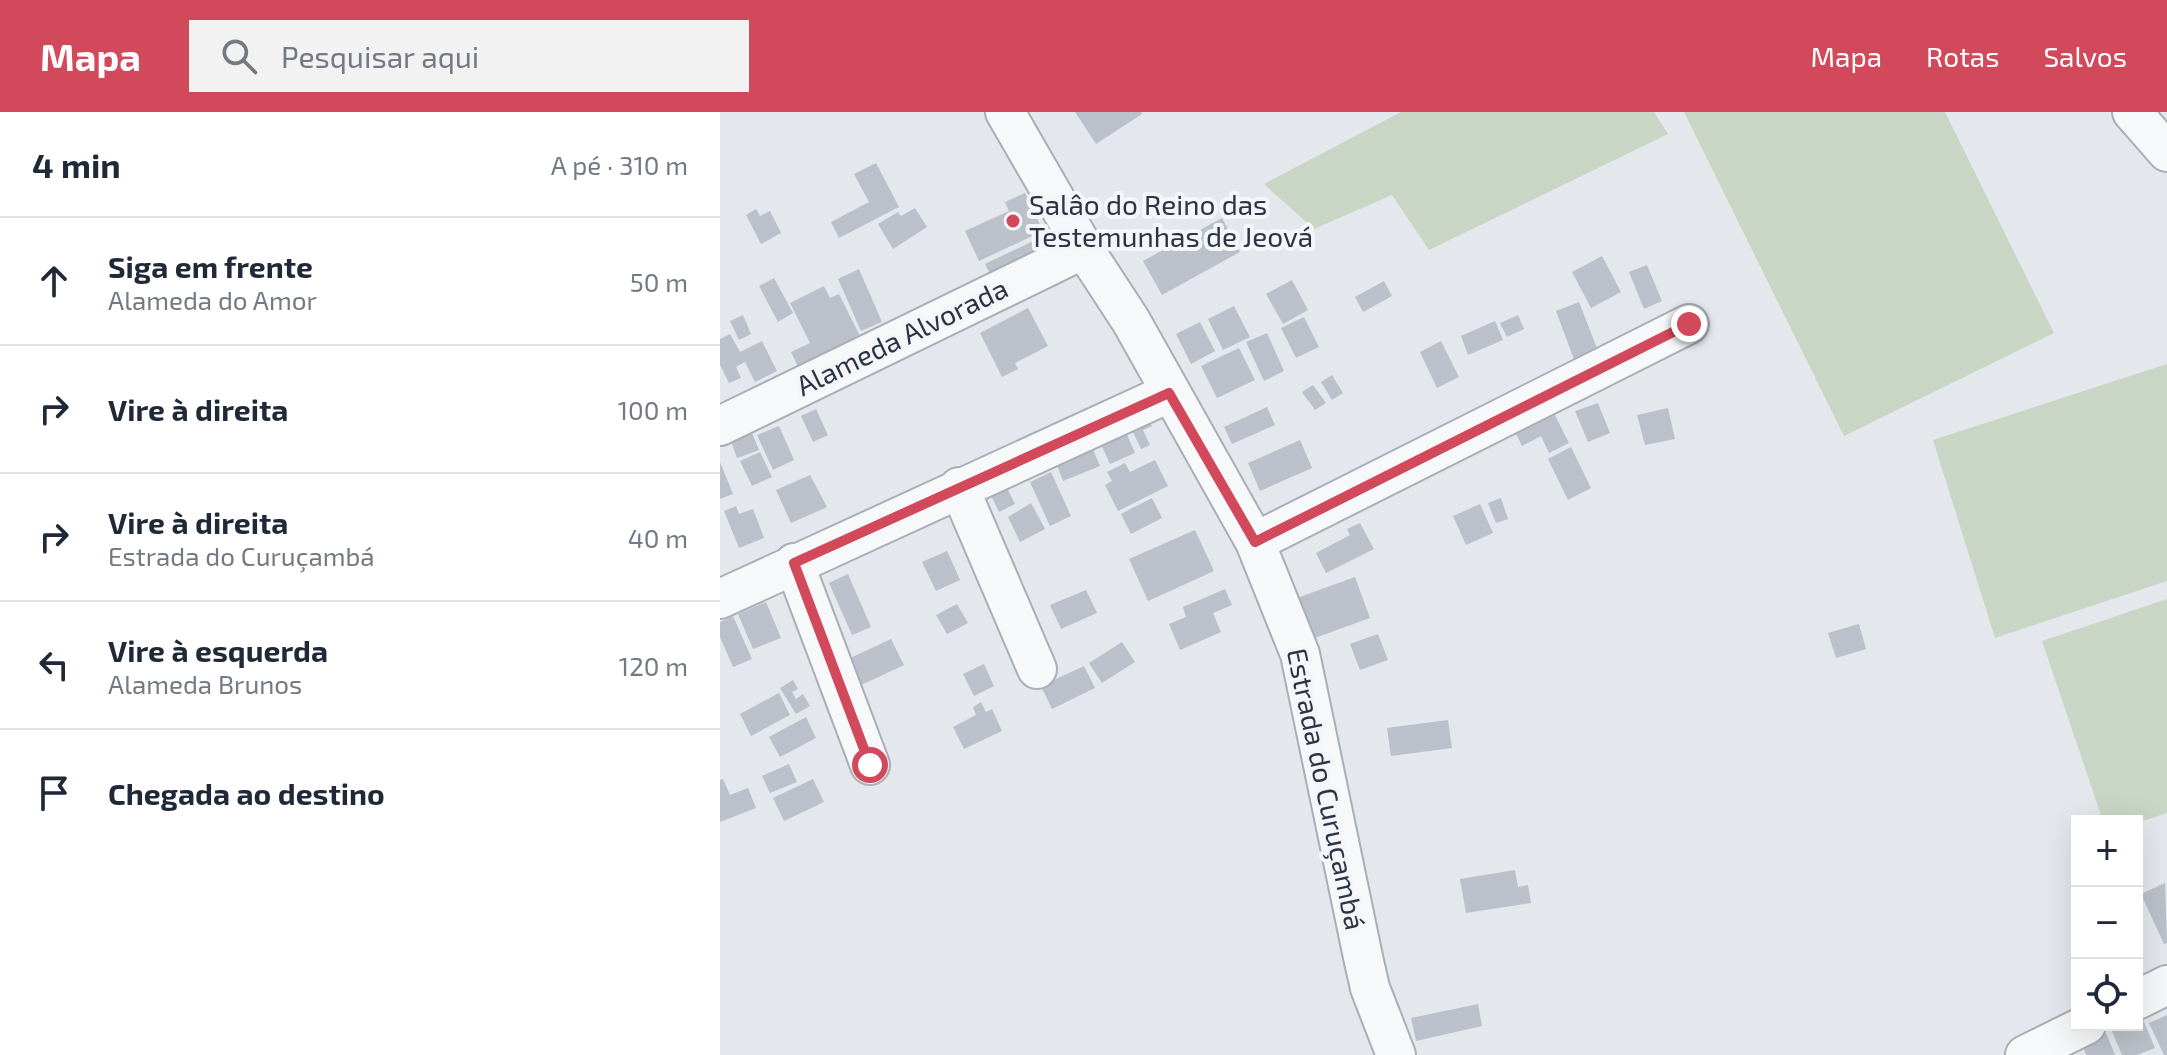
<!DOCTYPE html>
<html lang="pt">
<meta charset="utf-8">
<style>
:root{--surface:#fff;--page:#f2f2f3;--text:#1f2937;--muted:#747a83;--line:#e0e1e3;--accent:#d1495b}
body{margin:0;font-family:"Exo 2",sans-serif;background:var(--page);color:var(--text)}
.controls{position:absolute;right:24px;bottom:24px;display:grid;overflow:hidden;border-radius:0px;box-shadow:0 8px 32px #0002}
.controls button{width:72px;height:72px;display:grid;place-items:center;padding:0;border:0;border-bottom:2px solid var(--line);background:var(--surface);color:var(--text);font:40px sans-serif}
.stop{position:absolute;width:24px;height:24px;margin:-18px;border:6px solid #d1495b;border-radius:50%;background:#fff}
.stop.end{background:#d1495b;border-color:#fff;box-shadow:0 2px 8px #0008}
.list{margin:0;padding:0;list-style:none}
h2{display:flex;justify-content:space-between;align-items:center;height:104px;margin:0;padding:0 32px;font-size:34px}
h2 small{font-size:26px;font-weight:400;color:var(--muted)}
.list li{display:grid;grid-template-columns:52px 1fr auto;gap:24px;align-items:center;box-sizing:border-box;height:128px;padding:0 32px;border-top:2px solid var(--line)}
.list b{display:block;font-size:30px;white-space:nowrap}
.list p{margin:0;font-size:26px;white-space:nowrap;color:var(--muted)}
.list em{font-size:26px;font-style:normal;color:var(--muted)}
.icon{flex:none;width:44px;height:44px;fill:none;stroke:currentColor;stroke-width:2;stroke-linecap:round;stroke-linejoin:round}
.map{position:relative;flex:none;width:1447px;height:943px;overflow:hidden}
header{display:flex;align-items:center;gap:48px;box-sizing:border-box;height:112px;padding:0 40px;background:var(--accent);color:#fff}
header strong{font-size:38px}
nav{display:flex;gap:44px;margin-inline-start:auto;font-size:28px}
.search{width:560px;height:72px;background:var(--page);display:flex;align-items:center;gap:20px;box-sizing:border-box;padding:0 28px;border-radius:0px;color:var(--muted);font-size:30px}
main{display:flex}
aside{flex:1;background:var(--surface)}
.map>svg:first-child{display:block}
</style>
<header>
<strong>Mapa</strong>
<div class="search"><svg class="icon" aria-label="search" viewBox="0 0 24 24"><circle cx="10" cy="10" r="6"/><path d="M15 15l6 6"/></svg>Pesquisar aqui</div>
<nav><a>Mapa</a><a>Rotas</a><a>Salvos</a></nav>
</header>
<main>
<aside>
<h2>4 min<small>A pé · 310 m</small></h2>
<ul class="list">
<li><svg class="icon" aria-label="ahead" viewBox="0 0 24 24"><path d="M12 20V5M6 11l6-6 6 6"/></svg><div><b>Siga em frente</b><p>Alameda do Amor</p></div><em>50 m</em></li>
<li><svg class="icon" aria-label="right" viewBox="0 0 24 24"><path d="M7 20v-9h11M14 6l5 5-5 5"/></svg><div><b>Vire à direita</b></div><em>100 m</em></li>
<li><svg class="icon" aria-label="right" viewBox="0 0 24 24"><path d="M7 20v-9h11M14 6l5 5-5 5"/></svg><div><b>Vire à direita</b><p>Estrada do Curuçambá</p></div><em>40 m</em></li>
<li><svg class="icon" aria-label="left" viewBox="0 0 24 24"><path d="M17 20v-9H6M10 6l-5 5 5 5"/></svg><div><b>Vire à esquerda</b><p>Alameda Brunos</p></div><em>120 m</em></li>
<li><svg class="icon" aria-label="arrive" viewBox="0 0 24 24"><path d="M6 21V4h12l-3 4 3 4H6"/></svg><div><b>Chegada ao destino</b></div></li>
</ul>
</aside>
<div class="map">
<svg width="1447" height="943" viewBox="0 0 1447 943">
<rect width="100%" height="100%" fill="#e4e7ec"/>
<path fill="#c9d6c5" d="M 681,0 L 934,0 L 948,22 L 709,138 L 672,83 L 594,117 L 544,72 Z
M 964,0 L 1225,0 L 1334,221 L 1124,324 Z
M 1447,252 L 1447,469 L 1275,526 L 1213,328 Z
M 1447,487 L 1447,701 L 1417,711 L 1383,709 L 1322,529 Z"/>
<path fill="#bbc0ca" d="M 355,0 L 421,0 L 422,2 L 376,32 Z
M 156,51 L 179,95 L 119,126 L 111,110 L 149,90 L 134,62 Z
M 305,81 L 323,119 L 259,149 L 245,119 L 289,99 L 285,90 Z
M 195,96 L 207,115 L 173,137 L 158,112 L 178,100 L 181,104 Z
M 36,97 L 40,104 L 50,99 L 61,121 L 41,132 L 26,103 Z
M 502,106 L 520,140 L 442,183 L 423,149 Z
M 313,129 L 318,141 L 274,170 L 265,152 Z
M 882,144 L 901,180 L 871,196 L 852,160 Z
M 927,153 L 942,189 L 924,197 L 909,160 Z
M 139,157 L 162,210 L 141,219 L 118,167 Z
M 54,166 L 73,201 L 58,210 L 39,174 Z
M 572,168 L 588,198 L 563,212 L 546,182 Z
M 664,169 L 672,184 L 643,200 L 635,185 Z
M 104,174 L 110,186 L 119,182 L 144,232 L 79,257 L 71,240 L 90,231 L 70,191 Z
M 859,190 L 880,244 L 856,253 L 836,199 Z
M 514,194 L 530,225 L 503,238 L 488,207 Z
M 308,196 L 328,234 L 295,251 L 298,257 L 282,265 L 260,221 Z
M 23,203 L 31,222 L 19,228 L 10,209 Z
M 798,203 L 804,217 L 787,225 L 780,211 Z
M 584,205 L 599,235 L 576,246 L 561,216 Z
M 775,209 L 783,228 L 748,243 L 741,224 Z
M 480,210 L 495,239 L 471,252 L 456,222 Z
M 547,221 L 564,259 L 544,269 L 526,230 Z
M 10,222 L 20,240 L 42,229 L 57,259 L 35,270 L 25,250 L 16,255 L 21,266 L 9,271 L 0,253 L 0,227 Z
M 721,229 L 739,265 L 717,276 L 700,240 Z
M 519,236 L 535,268 L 497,286 L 481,254 Z
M 612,263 L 623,281 L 612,288 L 601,270 Z
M 593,273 L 606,291 L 595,298 L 582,280 Z
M 878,291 L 890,321 L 868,330 L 855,299 Z
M 547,295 L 555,313 L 512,332 L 504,315 Z
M 948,296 L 955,327 L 925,333 L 917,303 Z
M 96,297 L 108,323 L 93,330 L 81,304 Z
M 833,299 L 849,331 L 829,341 L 821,324 L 802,334 L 794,318 Z
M 428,306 L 432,314 L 423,318 L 430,333 L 421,337 L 410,314 Z
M 28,311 L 39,338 L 17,346 L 7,318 Z
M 59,314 L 74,348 L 53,358 L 37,323 Z
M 405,318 L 415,341 L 390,352 L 380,330 Z
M 580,328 L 592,356 L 540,379 L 528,351 Z
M 372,335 L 380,354 L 343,369 L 337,353 Z
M 851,335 L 871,376 L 848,388 L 828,347 Z
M 40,340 L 52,365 L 32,374 L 20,349 Z
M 435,348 L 448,374 L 398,399 L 385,373 L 392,369 L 387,360 L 405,351 L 410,360 Z
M 0,350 L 13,382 L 0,387 Z
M 331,360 L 351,404 L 330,414 L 310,370 Z
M 90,363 L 107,395 L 71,411 L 56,378 Z
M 287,376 L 295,392 L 279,400 L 271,384 Z
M 432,386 L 442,406 L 411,422 L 401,402 Z
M 781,386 L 788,407 L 776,411 L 768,391 Z
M 311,391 L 325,417 L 300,430 L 288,405 Z
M 760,392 L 773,421 L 746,433 L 733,404 Z
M 16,394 L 19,402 L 33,397 L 44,426 L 19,436 L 4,399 Z
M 640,411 L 654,437 L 606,461 L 596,441 L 630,423 L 627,417 Z
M 475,418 L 494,459 L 428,489 L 409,447 Z
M 227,439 L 240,468 L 216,479 L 202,450 Z
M 128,462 L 151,515 L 132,523 L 109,471 Z
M 635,465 L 650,506 L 592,527 L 577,486 Z
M 505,477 L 512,493 L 493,501 L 501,520 L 460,538 L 449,512 L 466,505 L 463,495 Z
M 366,478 L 377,501 L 341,517 L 330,493 Z
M 46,490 L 61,526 L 33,537 L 18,502 Z
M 237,492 L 248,511 L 227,522 L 216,503 Z
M 13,504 L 32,547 L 13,555 L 0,525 L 0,510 Z
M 1139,512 L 1146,537 L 1116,546 L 1108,521 Z
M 658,522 L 668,548 L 640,558 L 630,532 Z
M 171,527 L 184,553 L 137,575 L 124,549 Z
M 402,530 L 415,550 L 382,571 L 369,551 Z
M 264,552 L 274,574 L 254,584 L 243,562 Z
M 364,554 L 375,576 L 332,597 L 321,574 Z
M 73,568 L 78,577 L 72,580 L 76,587 L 83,582 L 90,594 L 76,602 L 60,576 Z
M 59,581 L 70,603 L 31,624 L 20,602 Z
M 261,590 L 266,600 L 272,597 L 282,619 L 244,637 L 233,615 L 256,603 L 253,595 Z
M 86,605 L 96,626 L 60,645 L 49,625 Z
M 728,608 L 732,636 L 671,644 L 667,616 Z
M 69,652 L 77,670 L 50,681 L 42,664 Z
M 3,667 L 10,683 L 28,676 L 36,696 L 0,710 L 0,668 Z
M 93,667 L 104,690 L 64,709 L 53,686 Z
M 795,758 L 798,775 L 808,773 L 811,791 L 746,801 L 740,767 Z
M 1445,771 L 1447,831 L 1444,832 L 1421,782 Z
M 758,892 L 762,914 L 696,929 L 691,906 Z
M 1447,903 L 1447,943 L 1444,943 L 1429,911 Z
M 1422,905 L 1435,936 L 1417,943 L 1402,943 L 1391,917 L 1417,913 L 1417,907 Z
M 1386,921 L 1395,943 L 1366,943 L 1364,937 L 1371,934 L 1369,928 Z"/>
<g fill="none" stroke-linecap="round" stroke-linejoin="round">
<g stroke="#a9aeb7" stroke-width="42">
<path id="minor" d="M 285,0 L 364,137 L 411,209 L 535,430 L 580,542 L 643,845 L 650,876 L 676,943
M 1412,0 L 1447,40
M 0,314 L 364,137
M 239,375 L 317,557
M 535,430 L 969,212
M 74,451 L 150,653
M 0,487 L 449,281
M 1417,888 L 1447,873
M 1305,943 L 1366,913"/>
</g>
<use href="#minor" stroke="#f7f8fa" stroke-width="38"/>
</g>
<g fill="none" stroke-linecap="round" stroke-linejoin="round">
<path stroke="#d1495b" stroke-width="10" d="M 150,653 L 74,451 L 449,281 L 535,430 L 969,212"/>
</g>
<circle fill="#d1495b" stroke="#f4f6f9" stroke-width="3" cx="293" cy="109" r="8"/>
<g text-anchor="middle" stroke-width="8" stroke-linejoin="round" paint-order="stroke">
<g font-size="28" fill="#2b3445" stroke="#f4f6f9" text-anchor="start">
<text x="309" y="103">Salâo do Reino das<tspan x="309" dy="32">Testemunhas de Jeová</tspan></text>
</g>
<g font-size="28" fill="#2b3445" stroke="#f4f6f9">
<text transform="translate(182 225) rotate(-26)" y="10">Alameda Alvorada</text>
<text transform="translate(606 677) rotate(78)" y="10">Estrada do Curuçambá</text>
</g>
</g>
</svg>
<div class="controls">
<button>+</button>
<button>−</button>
<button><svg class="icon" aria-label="locate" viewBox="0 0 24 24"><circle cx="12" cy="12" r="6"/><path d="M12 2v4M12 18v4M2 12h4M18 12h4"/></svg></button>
</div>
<div class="stop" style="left:150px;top:653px"></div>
<div class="stop end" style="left:969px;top:212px"></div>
</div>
</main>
